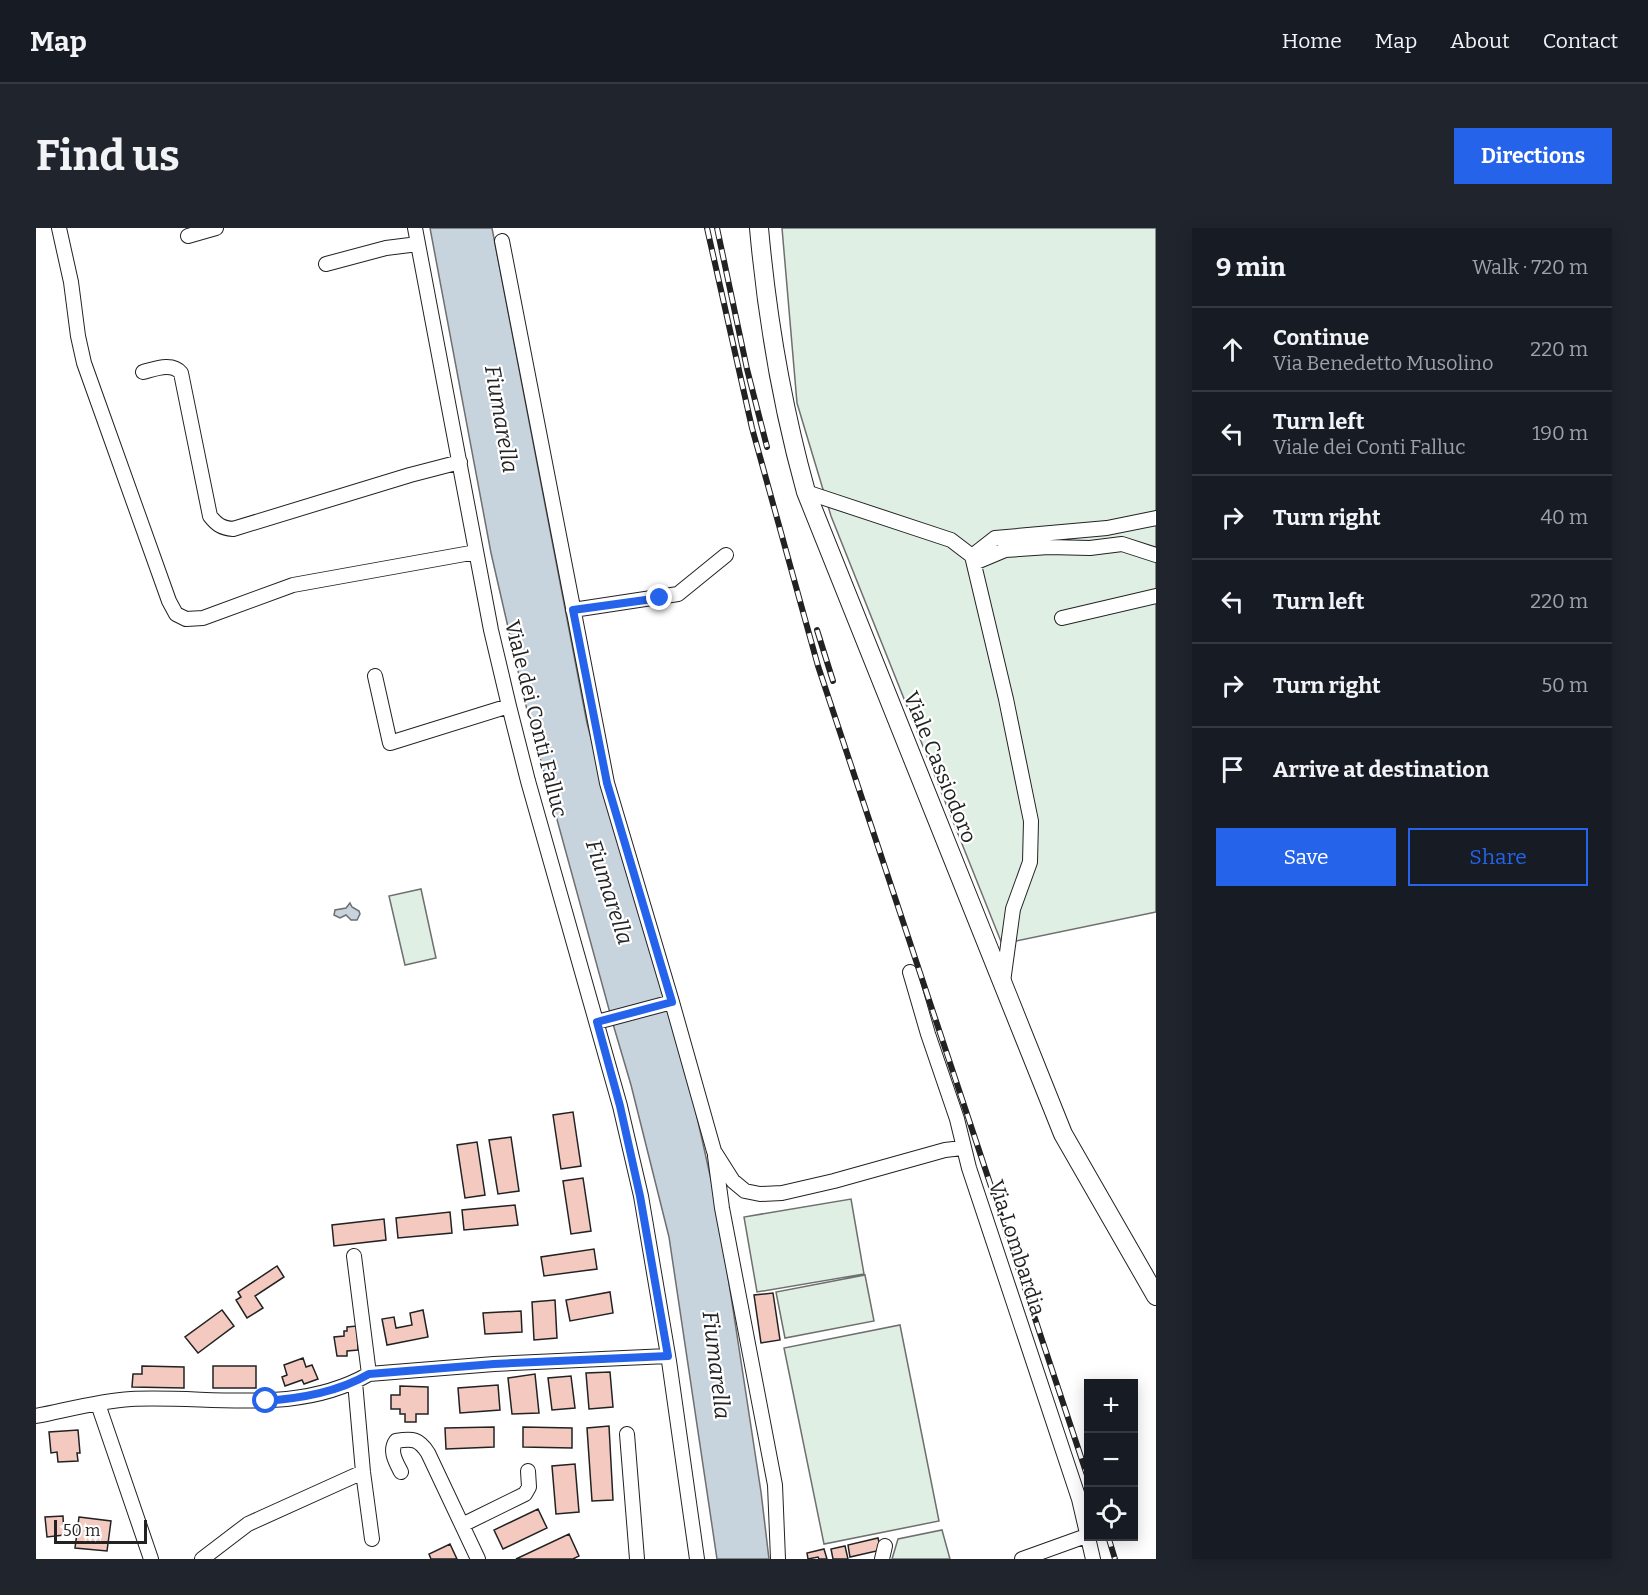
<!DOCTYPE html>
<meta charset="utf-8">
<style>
:root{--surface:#171b24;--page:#20242c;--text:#f1f3f6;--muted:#9ea1a6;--line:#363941;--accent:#2563eb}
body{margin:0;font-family:Bitter,serif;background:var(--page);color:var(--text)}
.controls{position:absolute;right:18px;bottom:18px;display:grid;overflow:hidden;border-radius:0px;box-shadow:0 3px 15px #0003}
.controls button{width:54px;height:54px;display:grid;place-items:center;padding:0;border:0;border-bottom:2px solid var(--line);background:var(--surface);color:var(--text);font:30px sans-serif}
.scale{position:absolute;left:18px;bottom:15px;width:93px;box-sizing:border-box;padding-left:6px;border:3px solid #222;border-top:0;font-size:16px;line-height:21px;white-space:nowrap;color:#222;-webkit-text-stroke:4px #fff;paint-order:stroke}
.stop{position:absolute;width:18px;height:18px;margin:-14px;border:4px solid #2563eb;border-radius:50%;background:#fff}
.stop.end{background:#2563eb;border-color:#fff;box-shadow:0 2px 6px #0008}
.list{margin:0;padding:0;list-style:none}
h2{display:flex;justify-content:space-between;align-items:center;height:78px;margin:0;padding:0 24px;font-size:26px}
h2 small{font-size:20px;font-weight:400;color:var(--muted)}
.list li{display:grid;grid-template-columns:39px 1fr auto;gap:18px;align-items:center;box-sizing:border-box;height:84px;padding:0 24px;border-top:2px solid var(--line)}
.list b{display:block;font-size:22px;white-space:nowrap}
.list p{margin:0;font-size:20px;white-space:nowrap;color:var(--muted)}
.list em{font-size:20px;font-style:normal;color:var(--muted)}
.actions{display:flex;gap:12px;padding:18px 24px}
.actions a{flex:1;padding:14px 0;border:2px solid var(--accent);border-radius:0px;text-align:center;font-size:21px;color:var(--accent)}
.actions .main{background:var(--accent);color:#fff}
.icon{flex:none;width:33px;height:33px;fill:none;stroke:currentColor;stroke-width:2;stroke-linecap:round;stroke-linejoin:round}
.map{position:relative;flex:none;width:1120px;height:1331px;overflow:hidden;border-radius:0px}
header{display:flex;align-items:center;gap:36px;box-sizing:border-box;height:84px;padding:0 30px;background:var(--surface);border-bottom:2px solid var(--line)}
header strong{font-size:28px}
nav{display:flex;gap:33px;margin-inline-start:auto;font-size:21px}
.intro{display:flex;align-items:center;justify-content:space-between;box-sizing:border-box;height:144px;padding:0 36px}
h1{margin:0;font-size:42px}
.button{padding:15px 27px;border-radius:0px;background:var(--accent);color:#fff;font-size:21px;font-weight:700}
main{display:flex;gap:36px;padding:0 36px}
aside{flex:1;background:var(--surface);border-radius:0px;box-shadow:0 3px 15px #0003}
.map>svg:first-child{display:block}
</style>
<header>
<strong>Map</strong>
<nav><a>Home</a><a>Map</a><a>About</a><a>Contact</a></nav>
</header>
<div class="intro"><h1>Find us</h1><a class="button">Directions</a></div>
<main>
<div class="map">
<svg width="1120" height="1331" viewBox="0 0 1120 1331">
<rect width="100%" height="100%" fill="#fff"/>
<path fill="#e0efe3" stroke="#6f6f6f" stroke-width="1.5" d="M 746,0 L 1120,0 L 1120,684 L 966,716 L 795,288 L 761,175 Z
M 385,661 L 400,730 L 369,737 L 353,668 Z
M 815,971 L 828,1046 L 721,1064 L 708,989 Z
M 829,1047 L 838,1093 L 749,1110 L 740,1064 Z
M 864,1097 L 903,1293 L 788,1316 L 748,1120 Z
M 906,1302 L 914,1331 L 856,1331 L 862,1311 Z"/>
<path fill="#c7d3dd" stroke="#6f6f6f" stroke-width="1.5" d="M 394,0 L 456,0 L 551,495 L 578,597 L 657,871 L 682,983 L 725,1264 L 733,1331 L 681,1331 L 633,1009 L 595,857 L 577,796 L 491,482 L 455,325 Z
M 314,675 L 316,679 L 323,683 L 324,686 L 321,692 L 315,692 L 310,687 L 304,690 L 298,687 L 299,682 L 310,680 Z"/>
<path fill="#f3c9c0" stroke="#222" stroke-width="1.5" d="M 537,884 L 545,938 L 525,941 L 517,887 Z
M 475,909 L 483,963 L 462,966 L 453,912 Z
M 441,914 L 449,967 L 429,970 L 421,917 Z
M 547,950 L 555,1003 L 535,1006 L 527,953 Z
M 479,977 L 482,997 L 428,1002 L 426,982 Z
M 414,984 L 416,1005 L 362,1010 L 360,990 Z
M 348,991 L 350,1012 L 298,1018 L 296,997 Z
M 558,1021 L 561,1041 L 508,1048 L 505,1029 Z
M 241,1038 L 248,1049 L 219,1068 L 227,1080 L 211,1090 L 200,1072 L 205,1069 L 202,1064 Z
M 574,1064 L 577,1085 L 534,1093 L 530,1072 Z
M 737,1065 L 744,1112 L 725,1115 L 718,1067 Z
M 519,1072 L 521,1110 L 498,1112 L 496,1074 Z
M 186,1082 L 198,1098 L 162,1125 L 149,1109 Z
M 387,1082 L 392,1109 L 351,1117 L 346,1091 L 358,1089 L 360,1100 L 376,1097 L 374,1085 Z
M 485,1083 L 486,1104 L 449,1106 L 447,1085 Z
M 321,1098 L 322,1122 L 311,1123 L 311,1128 L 301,1128 L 298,1109 L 308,1108 L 308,1103 L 311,1103 L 311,1099 Z
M 267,1130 L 270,1139 L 276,1137 L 282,1151 L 268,1156 L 266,1152 L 249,1158 L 246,1149 L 251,1147 L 248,1137 Z
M 106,1138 L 148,1139 L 148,1160 L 96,1159 L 97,1146 L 106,1146 Z
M 177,1138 L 220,1138 L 220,1160 L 177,1160 Z
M 574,1144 L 577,1179 L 553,1181 L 550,1145 Z
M 499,1146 L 503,1185 L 476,1186 L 472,1150 Z
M 535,1148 L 539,1180 L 516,1182 L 512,1150 Z
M 462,1157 L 464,1182 L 424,1185 L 422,1160 Z
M 364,1158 L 392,1159 L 392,1186 L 380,1186 L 380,1194 L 369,1194 L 369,1186 L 364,1186 L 364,1181 L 355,1181 L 355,1167 L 364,1167 Z
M 573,1198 L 577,1272 L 556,1273 L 551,1200 Z
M 458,1199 L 458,1219 L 410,1221 L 409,1200 Z
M 487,1199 L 536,1200 L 536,1220 L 487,1219 Z
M 42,1202 L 44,1225 L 41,1225 L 42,1233 L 22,1234 L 21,1224 L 15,1225 L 13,1204 Z
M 539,1236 L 543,1284 L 520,1286 L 516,1238 Z
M 502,1281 L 511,1300 L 467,1321 L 458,1302 Z
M 27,1288 L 28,1307 L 11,1309 L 9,1289 Z
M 43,1289 L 75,1293 L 71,1323 L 39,1320 Z
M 533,1306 L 543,1328 L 537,1331 L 480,1331 Z
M 842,1310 L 845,1322 L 814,1329 L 812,1317 Z
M 414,1316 L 421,1331 L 395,1331 L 393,1326 Z
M 809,1318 L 812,1331 L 797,1331 L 795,1321 Z
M 788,1321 L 791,1331 L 783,1331 L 782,1329 L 772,1331 L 771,1325 Z"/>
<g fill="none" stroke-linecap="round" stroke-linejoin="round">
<g stroke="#222" stroke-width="16">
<path id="minor" d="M 23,0 L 35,54 L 42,108 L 48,135 L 133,373 L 140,386 L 150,391 L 167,390 L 257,357 L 440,324
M 379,0 L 455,402 L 473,478 L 492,553 L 584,878 L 605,968 L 633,1133 L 661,1331
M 152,8 L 180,0
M 466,13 L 571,555 L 636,774 L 678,923 L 697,953 L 709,963 L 724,966 L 746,965 L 798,953 L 909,922 L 926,920
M 290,36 L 350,20 L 382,16
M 107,144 C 119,141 136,134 145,145 L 174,288 C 181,297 186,300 197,301 L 374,247 L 424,234
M 770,264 L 915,312 L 936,328 L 970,471 L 995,593 L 994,634 L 977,681 L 967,754
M 936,328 L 959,310 L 1071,300 L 1120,290
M 938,335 L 969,322 L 1013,319 L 1054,320 L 1086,316 L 1120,327
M 537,382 L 642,366 L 690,327
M 1026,390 L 1120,368
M 339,448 L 354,515 L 473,478
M 874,744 L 892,806 L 921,891 L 933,940 L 1043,1271 L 1057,1331
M 561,794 L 636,774
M 679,928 L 686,980 L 739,1257 L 742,1331
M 318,1028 L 333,1146
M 319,1154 L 327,1244 L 336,1311
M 62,1176 L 115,1331
M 0,1188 C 31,1182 63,1173 95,1171 C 175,1167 260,1188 333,1146 L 458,1136 L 632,1128
M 591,1206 L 601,1331
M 365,1244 C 360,1234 353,1223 360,1213 C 377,1210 383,1211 392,1225 L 442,1331
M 426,1297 L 489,1266 L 493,1259 L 492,1243
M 166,1331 L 212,1296 L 327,1244
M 846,1331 L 849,1318
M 986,1331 L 1050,1308"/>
</g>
<g stroke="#222" stroke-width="20">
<path id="major" d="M 723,0 C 731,89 746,178 770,264 L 1027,906 L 1120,1068"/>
</g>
<use href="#minor" stroke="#fff" stroke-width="14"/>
<use href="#major" stroke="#fff" stroke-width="18"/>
<g stroke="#222" stroke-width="6">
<path id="rail" d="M 671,0 L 716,200 L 782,438 L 1052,1250
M 681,0 L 711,141 L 731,219
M 781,402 L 797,453
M 1072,1308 L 1079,1331"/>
</g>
<use href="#rail" stroke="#fff" stroke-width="4" stroke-dasharray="11" stroke-linecap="butt"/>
</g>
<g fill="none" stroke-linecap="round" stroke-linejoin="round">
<path stroke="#2563eb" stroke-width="8" d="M 230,1173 C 266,1170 302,1164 333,1146 L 458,1136 L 632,1128 L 604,968 L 584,878 L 561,794 L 636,774 L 571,555 L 537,382 L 624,370"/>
</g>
<g text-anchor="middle" stroke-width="4.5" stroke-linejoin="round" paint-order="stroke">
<g font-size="21" fill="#222" stroke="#fff">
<text transform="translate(500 491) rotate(76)" y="7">Viale dei Conti Falluc</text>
<text transform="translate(904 539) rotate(68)" y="7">Viale Cassiodoro</text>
<text transform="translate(981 1020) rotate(72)" y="7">Via Lombardia</text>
</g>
<g font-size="22" font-style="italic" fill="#222" stroke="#fff">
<text transform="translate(466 191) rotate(80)" y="8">Fiumarella</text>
<text transform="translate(574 664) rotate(72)" y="8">Fiumarella</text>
<text transform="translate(681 1137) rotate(83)" y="8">Fiumarella</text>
</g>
</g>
</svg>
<div class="controls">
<button>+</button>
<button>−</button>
<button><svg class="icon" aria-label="locate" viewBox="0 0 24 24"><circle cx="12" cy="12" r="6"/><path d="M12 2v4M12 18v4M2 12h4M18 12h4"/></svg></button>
</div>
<div class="scale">50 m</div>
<div class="stop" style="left:230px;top:1173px"></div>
<div class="stop end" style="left:624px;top:370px"></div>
</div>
<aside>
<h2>9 min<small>Walk · 720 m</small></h2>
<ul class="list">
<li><svg class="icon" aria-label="ahead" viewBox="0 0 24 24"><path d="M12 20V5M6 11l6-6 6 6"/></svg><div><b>Continue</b><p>Via Benedetto Musolino</p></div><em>220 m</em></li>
<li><svg class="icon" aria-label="left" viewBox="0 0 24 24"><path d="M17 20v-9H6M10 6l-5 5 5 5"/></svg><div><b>Turn left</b><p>Viale dei Conti Falluc</p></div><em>190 m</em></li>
<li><svg class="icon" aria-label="right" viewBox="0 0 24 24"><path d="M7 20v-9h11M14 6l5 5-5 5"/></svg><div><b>Turn right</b></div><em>40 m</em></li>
<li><svg class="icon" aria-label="left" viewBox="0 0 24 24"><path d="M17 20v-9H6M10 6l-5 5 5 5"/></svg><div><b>Turn left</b></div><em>220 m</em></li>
<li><svg class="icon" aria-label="right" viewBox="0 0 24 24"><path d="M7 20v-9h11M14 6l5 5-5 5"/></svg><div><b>Turn right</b></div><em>50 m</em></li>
<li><svg class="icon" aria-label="arrive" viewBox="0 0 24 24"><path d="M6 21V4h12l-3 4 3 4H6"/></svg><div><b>Arrive at destination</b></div></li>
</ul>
<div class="actions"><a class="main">Save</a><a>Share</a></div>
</aside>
</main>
